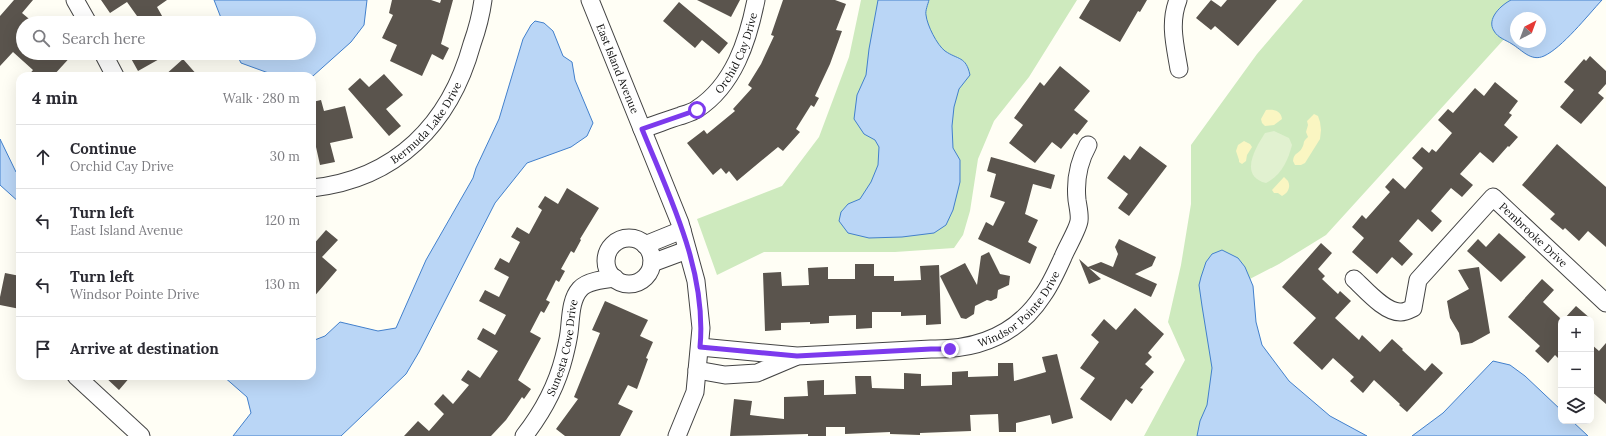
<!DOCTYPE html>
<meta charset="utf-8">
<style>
:root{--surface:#fff;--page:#f7f7f7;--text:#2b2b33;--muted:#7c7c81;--line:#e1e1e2}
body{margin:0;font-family:Lora,serif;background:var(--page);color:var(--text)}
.controls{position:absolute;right:12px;bottom:12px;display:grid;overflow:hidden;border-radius:8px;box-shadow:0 4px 16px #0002}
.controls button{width:36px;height:36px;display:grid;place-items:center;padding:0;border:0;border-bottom:1px solid var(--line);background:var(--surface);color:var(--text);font:20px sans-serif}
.compass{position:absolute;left:1510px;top:12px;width:36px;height:36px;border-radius:50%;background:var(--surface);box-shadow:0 4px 16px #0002;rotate:41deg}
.stop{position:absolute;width:12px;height:12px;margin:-9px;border:3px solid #7c3aed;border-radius:50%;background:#fff}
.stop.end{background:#7c3aed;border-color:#fff;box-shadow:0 1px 4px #0008}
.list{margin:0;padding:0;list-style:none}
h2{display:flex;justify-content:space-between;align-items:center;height:52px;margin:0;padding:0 16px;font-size:17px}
h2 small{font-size:13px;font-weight:400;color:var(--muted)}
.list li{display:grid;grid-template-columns:26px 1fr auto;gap:12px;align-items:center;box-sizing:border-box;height:64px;padding:0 16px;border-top:1px solid var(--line)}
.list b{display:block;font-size:15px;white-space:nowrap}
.list p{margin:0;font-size:13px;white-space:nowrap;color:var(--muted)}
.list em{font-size:13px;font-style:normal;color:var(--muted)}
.icon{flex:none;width:22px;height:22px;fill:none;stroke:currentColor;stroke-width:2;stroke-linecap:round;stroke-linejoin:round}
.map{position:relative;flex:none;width:1606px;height:436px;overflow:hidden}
.search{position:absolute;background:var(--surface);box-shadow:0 4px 16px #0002;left:16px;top:16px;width:300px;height:44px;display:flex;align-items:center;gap:10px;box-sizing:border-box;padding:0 14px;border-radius:22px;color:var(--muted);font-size:15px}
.panel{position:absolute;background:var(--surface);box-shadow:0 4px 16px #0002;left:16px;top:72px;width:300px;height:308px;border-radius:12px}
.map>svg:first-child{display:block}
</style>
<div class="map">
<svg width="1606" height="436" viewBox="0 0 1606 436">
<rect width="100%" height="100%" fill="#fffef5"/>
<path fill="#ceeabe" d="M 861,0 L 1077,0 L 1029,77 L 994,121 L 978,159 L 970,211 L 963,235 L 954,248 L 895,252 L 764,252 L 717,275 L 697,219 L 782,186 L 819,137 L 849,57 Z
M 1303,0 L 1539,0 L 1516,18 L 1516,26 L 1326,235 L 1279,264 L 1244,282 L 1199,436 L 1144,436 L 1185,360 L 1168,322 L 1181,265 L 1191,204 L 1191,145 L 1257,54 Z"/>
<path fill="#faf6c2" d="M 1266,110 C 1273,109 1281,110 1282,119 L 1274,125 L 1265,126 L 1262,123 L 1261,119 Z
M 1314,114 L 1318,116 L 1320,122 L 1321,130 L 1320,139 L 1305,163 L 1301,165 L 1295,165 L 1293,161 C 1294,152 1299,154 1302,148 C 1305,143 1302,142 1308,137 L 1306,132 L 1308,125 L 1307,121 Z
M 1244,141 L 1250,144 L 1252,147 L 1247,155 L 1246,161 L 1242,164 L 1239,162 L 1239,160 L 1236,151 L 1238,145 Z
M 1284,177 L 1288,181 C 1291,187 1288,193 1282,196 L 1278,193 L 1274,193 L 1272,190 Z"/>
<path fill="#e1f1d0" d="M 1274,131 L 1289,138 L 1292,145 C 1288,160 1282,175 1266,183 C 1238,176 1256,147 1265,133 Z"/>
<path fill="#bad6f6" stroke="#4280cc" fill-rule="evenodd" d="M 214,0 L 367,0 L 364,25 L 351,42 L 313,76 L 274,75 L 241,63 L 236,53 L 309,53 L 309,23 L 223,23 Z
M 878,0 L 929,0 C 928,4 925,11 926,15 C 927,25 937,45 945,51 C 958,60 966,56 970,75 L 959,89 L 954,107 L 952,126 L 953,148 L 960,160 L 960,182 L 953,210 L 946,225 L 934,233 L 902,237 L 869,238 L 848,233 L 839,221 L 841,212 L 848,204 L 860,199 L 871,182 L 878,165 L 879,147 L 875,140 L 864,134 L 854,119 L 857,95 L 866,75 L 869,49 Z
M 1511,0 L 1602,0 C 1588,15 1562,48 1544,56 C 1531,62 1522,50 1512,44 C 1506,40 1498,38 1494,31 C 1486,19 1501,5 1511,0 ZM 1516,18 L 1540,18 L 1540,42 L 1516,42 Z
M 535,21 L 544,23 L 553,31 L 563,56 L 572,62 L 575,80 L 593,123 L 587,136 L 571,147 L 527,163 L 495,203 L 419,352 L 406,374 L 341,436 L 233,436 L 251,413 L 247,397 L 223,376 L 312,376 L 312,341 L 325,336 L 340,322 L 378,331 L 396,328 L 426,260 L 473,178 L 476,168 L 499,119 L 523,39 L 531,25 Z
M 0,139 L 16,172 L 20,176 L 20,203 L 0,185 Z
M 1222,250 L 1238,258 L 1245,267 L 1253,286 L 1256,322 L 1262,345 L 1289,381 L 1330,416 L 1367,436 L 1197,436 L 1200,421 L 1207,405 L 1212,368 L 1202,306 L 1199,285 L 1201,277 L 1206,262 L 1212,254 Z
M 1493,361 L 1510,365 L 1525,376 L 1561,410 L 1561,421 L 1572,421 L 1588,436 L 1412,436 L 1443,413 Z"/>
<path fill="#5a544d" d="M 14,0 L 33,0 L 22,13 L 34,23 L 23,23 L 23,53 L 74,53 L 53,76 L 28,76 L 33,70 L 13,52 L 0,66 L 0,16 Z
M 101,0 L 167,0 L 157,7 L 166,23 L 142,23 L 127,2 L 110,13 Z
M 392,0 L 431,0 L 440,3 L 441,0 L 453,0 L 441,44 L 449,48 L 443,60 L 432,54 L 422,76 L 390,61 L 397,45 L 382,38 L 393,15 L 389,13 Z
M 697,0 L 740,0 L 731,17 Z
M 783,0 L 835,0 L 846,4 L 836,30 L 842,31 L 830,64 L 815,96 L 819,98 L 814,107 L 811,105 L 796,129 L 800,132 L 783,151 L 778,147 L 737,181 L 729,171 L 726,174 L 721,168 L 713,175 L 687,143 L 704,130 L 707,134 L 735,111 L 733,109 L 752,88 L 748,85 L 761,64 L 774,36 L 771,35 Z
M 1090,0 L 1147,0 L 1140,12 L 1138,11 L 1120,42 L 1079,18 Z
M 1211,0 L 1221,7 L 1227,0 L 1277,0 L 1238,46 L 1215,26 L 1211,30 L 1196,18 Z
M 679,2 L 728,43 L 719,54 L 702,40 L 695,48 L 663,21 Z
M 128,53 L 170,53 L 138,71 Z
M 1590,56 L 1606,71 L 1606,84 L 1598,93 L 1604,98 L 1581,124 L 1560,107 L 1574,90 L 1564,82 L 1584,59 L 1586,61 Z
M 183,59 L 198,76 L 164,76 Z
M 1060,66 L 1090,91 L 1074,110 L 1088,121 L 1077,135 L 1074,133 L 1061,149 L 1052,142 L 1035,163 L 1009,143 L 1023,125 L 1014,118 L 1040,82 L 1044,86 Z
M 384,74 L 403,95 L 386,109 L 401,126 L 389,136 L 348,89 L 360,78 L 369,87 Z
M 1495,82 L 1518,101 L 1509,113 L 1512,115 L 1504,125 L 1518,137 L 1509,147 L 1508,146 L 1493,163 L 1480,152 L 1460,174 L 1473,185 L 1462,197 L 1451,188 L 1431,211 L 1442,221 L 1432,232 L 1418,219 L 1399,241 L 1413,254 L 1402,266 L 1392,257 L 1377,274 L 1352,252 L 1364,238 L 1352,227 L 1362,215 L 1366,219 L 1390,192 L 1385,187 L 1393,178 L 1405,189 L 1423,168 L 1412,158 L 1422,147 L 1429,153 L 1432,149 L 1436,152 L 1452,133 L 1438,120 L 1448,109 L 1453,113 L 1475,88 L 1484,96 Z
M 321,100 L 324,111 L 345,106 L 353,138 L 330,143 L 335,162 L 320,165 L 312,129 L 312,102 Z
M 1557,144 L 1606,187 L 1606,247 L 1588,231 L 1579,241 L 1565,228 L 1563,230 L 1550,219 L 1555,214 L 1522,185 Z
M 1140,146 L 1167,166 L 1129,216 L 1118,208 L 1128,194 L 1107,178 L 1124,155 L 1130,160 Z
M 991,157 L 1055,175 L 1051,189 L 1033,184 L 1025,214 L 1038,220 L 1028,242 L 1037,247 L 1030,264 L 978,239 L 986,222 L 993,226 L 1005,202 L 990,197 L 996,174 L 987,171 Z
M 567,188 L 599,208 L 580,239 L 581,240 L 574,253 L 571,251 L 561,269 L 565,271 L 559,282 L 556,280 L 546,300 L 550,302 L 544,313 L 541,311 L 530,332 L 541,338 L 518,380 L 531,389 L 524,399 L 522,397 L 506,420 L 491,436 L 404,436 L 418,421 L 429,431 L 444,414 L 434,404 L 443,394 L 453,404 L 469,385 L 461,380 L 468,370 L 480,378 L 498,351 L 477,339 L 483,328 L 495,335 L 506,315 L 479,301 L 485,290 L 499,297 L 509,277 L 494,269 L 500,258 L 509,263 L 520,242 L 511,237 L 517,227 L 529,234 L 542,210 L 538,207 L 545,196 L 558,204 Z
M 326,230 L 338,240 L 322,257 L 337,270 L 312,299 L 312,246 Z
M 1499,233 L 1526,257 L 1501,282 L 1467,251 L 1478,239 L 1486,247 Z
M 1119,239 L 1156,257 L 1152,266 L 1135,274 L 1157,284 L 1151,297 L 1089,268 L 1101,279 L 1089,284 L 1079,259 L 1088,267 L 1101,262 L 1113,267 L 1118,254 L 1115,247 Z
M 1321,243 L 1332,253 L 1318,269 L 1325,276 L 1322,279 L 1338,294 L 1340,291 L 1351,301 L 1335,318 L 1359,340 L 1362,335 L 1380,352 L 1392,339 L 1403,349 L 1402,350 L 1425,371 L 1432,363 L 1443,373 L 1407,412 L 1399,405 L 1400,404 L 1374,380 L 1363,393 L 1350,381 L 1354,377 L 1333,358 L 1322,370 L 1293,343 L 1316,318 L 1282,287 Z
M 989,252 L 1000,274 L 1010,276 L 1009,285 L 998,290 L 997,298 L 991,301 L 987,300 L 975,306 L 974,314 L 966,319 L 961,318 L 940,276 L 965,263 L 977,285 L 981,256 Z
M 855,264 L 874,264 L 874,276 L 894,276 L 894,281 L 921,280 L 920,266 L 939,265 L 941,324 L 926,325 L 926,315 L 901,316 L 901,312 L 872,312 L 872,328 L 856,329 L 856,315 L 829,316 L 829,323 L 810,324 L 810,322 L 781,323 L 781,330 L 765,331 L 763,273 L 781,272 L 782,286 L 809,285 L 808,268 L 828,267 L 828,279 L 855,279 Z
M 1479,267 L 1490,333 L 1472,343 L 1461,345 L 1459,333 L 1450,318 L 1447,301 L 1469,289 L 1458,270 Z
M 5,273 L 20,276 L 20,309 L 0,305 L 0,297 Z
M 1542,279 L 1554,290 L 1543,302 L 1561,319 L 1561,361 L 1555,355 L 1548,363 L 1535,351 L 1540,346 L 1508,317 Z
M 605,301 L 648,320 L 640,336 L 653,342 L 646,358 L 648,359 L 637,389 L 628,385 L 618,404 L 633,411 L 620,436 L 565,436 L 556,429 L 578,399 L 574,397 L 600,333 L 592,330 Z
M 1576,306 L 1591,319 L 1564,319 Z
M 1135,308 L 1164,334 L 1148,353 L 1152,357 L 1145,364 L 1154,372 L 1140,388 L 1143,389 L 1132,404 L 1126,399 L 1111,421 L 1080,399 L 1095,378 L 1080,368 L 1099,342 L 1091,335 L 1104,319 L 1116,330 Z
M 1606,343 L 1606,404 L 1591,391 L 1591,344 L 1599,351 Z
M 1057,354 L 1073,418 L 1052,424 L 1050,415 L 1016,423 L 1016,432 L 999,432 L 998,414 L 970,415 L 971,431 L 920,433 L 920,435 L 890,434 L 890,432 L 845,434 L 845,427 L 826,427 L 826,436 L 808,436 L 808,434 L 730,436 L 734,399 L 752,401 L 750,415 L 784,419 L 784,397 L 808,396 L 807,381 L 824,380 L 824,395 L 856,394 L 855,376 L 871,376 L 872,388 L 904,389 L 904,373 L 921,374 L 921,386 L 952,385 L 952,372 L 968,371 L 968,377 L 998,376 L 998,363 L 1013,363 L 1014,381 L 1046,372 L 1042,357 Z
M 104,376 L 131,376 L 119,390 Z"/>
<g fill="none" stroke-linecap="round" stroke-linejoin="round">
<g stroke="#444" stroke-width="19">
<g id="minor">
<path d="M 75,0 L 88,23"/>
<path id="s1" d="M 590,0 L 680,223 L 696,281 L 701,328 L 695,392 L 677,436"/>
<path d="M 1178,0 C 1169,23 1175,45 1179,69"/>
<path d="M 103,53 L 115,76"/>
<path id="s2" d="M 642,129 C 655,125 667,120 680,116 C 686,114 693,112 697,109 C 734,85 748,40 756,0"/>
<path id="s3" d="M 312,188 C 396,179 450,124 472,44 C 477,30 481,15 483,0"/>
<circle cx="629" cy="261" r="23"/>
<path d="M 645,245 L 682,230"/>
<path d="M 652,263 L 687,250"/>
<path id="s4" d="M 1354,279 C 1365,289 1385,313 1401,312 C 1404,312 1409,310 1413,308 L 1418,280 L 1493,197 L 1606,303"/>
<path id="s5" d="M 700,347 L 797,356 L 931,349 C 977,350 1017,335 1043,295 C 1051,284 1057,270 1063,257 C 1066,249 1078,229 1079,221 C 1080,215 1078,207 1077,200 C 1075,180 1078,163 1088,145"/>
<path d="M 697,370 L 725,375 L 757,373 L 795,357"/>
<path d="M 76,376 L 141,436"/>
<path id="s6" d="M 524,436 C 542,413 557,385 564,357 C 566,349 568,341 569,333 C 571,319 570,300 580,289 C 587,281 605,279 615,278"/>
</g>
</g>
<use href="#minor" stroke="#fff" stroke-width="17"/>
</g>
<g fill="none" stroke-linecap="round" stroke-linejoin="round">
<path stroke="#7c3aed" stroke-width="5" d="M 697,110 L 642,129 C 670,198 707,271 700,347 L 797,356 L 931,349 L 950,349"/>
</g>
<g text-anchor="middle" stroke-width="4" stroke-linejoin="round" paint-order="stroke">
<g font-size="11" fill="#111" stroke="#fff">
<text dy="4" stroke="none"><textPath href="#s2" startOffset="129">Orchid Cay Drive</textPath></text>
<text dy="4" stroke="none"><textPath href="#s1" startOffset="74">East Island Avenue</textPath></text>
<text dy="4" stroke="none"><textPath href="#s3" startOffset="137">Bermuda Lake Drive</textPath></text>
<text dy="4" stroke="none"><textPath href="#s4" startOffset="267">Pembrooke Drive</textPath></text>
<text dy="4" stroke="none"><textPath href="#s5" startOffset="334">Windsor Pointe Drive</textPath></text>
<text dy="4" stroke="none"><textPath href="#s6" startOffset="98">Sunesta Cove Drive</textPath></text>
</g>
</g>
</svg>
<div class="controls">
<button>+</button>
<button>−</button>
<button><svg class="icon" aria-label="layers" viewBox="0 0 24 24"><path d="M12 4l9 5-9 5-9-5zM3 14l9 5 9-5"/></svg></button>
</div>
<svg class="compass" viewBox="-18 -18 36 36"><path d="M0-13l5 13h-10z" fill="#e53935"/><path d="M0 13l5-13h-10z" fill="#7c7c81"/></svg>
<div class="stop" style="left:697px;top:110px"></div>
<div class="stop end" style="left:950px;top:349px"></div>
<div class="search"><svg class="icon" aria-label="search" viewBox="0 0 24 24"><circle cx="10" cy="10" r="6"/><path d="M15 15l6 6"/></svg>Search here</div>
<section class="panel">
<h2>4 min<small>Walk · 280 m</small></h2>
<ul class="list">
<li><svg class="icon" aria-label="ahead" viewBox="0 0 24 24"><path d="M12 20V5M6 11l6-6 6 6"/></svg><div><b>Continue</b><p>Orchid Cay Drive</p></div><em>30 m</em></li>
<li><svg class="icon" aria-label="left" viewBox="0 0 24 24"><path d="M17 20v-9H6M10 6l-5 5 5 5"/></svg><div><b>Turn left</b><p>East Island Avenue</p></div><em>120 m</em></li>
<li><svg class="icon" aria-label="left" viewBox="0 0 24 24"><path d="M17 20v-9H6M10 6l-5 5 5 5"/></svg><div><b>Turn left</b><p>Windsor Pointe Drive</p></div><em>130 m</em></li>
<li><svg class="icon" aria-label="arrive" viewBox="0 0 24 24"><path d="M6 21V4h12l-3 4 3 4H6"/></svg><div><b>Arrive at destination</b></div></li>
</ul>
</section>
</div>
